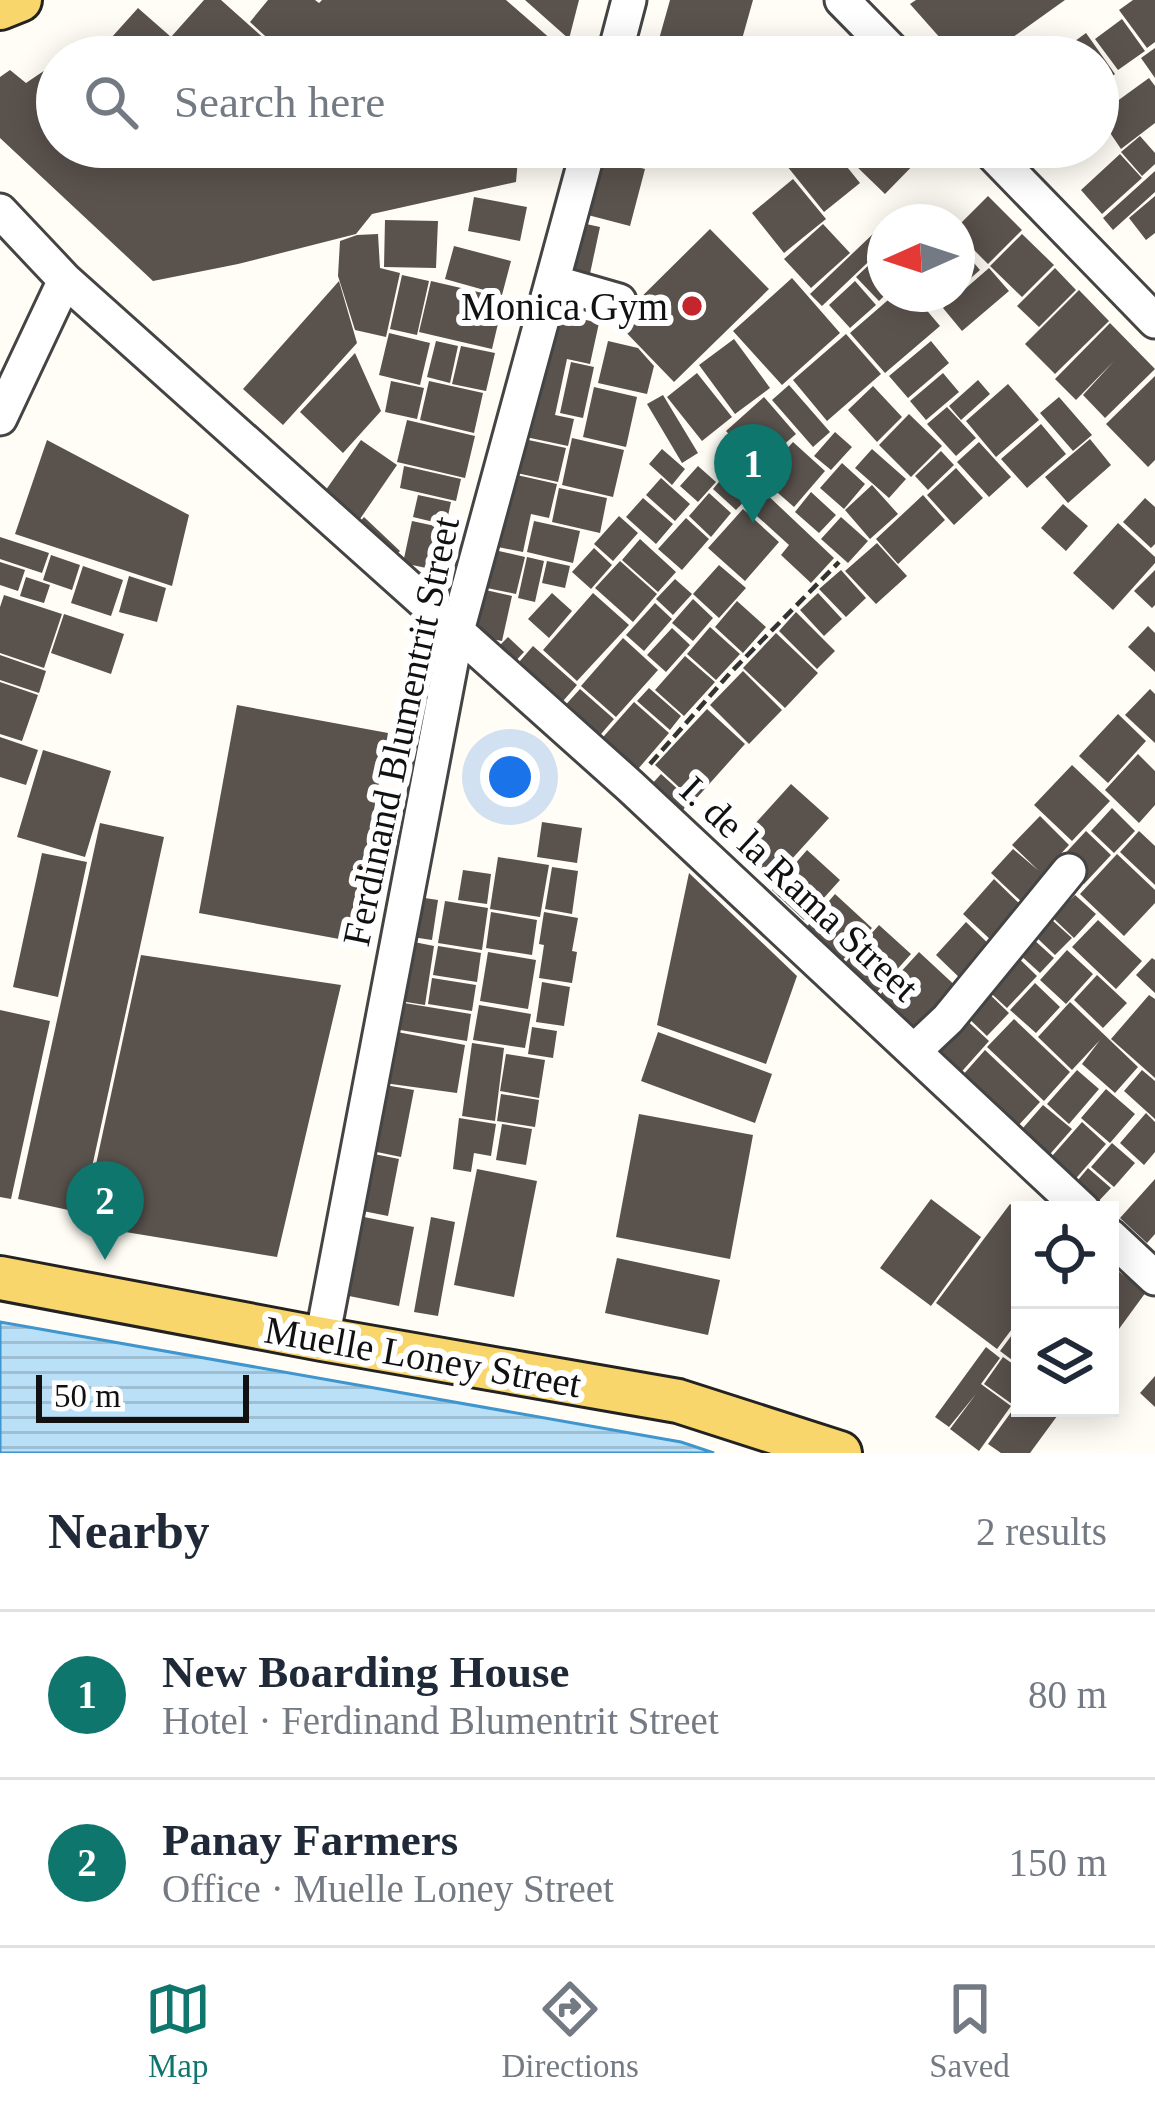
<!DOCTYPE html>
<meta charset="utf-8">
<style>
:root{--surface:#fff;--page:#f6f6f7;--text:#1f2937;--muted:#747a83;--line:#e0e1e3;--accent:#0f766e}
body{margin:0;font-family:Georgia,serif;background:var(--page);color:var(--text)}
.controls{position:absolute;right:36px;bottom:36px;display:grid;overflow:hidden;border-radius:0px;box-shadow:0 6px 30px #0003}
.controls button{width:108px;height:108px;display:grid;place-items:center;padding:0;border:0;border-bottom:3px solid var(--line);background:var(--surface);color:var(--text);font:60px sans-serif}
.compass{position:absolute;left:867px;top:204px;width:108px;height:108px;border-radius:50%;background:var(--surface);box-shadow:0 6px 30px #0003;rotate:267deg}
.scale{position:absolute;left:36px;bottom:30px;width:213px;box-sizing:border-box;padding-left:12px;border:6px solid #111;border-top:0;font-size:33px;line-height:42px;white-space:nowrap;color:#111;-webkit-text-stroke:9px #fff;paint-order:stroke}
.you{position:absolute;left:510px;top:777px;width:42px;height:42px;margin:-30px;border:9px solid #fff;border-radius:50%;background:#1a73e8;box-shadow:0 0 0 18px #1a73e833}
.badge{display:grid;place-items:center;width:78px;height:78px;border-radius:50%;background:var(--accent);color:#fff;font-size:39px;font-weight:700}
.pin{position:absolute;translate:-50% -99px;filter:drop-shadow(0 3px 6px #0008)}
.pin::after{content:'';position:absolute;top:63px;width:42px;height:36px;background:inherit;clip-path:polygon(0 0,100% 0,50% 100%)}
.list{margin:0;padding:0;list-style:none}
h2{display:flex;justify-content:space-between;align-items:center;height:156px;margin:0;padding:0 48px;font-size:51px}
h2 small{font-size:39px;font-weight:400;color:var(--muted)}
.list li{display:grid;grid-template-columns:78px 1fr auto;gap:36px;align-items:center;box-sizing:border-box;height:168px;padding:0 48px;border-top:3px solid var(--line)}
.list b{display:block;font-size:45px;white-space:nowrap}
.list p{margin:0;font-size:39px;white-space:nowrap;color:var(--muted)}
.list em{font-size:39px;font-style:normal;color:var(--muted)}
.icon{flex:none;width:66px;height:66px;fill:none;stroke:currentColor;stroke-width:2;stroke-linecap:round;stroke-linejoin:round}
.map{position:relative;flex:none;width:1155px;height:1453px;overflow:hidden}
.search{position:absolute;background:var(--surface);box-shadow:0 6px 30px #0003;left:36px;right:36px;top:36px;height:132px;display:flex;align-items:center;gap:30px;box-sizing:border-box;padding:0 42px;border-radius:66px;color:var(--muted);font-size:45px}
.sheet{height:492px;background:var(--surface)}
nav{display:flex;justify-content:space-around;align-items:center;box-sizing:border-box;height:168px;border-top:3px solid var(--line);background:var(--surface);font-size:33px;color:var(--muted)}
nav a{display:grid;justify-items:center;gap:6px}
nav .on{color:var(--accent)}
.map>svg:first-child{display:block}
</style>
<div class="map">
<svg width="1155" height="1453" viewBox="0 0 1155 1453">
<defs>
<pattern id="water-rules" width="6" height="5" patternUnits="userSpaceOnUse" patternTransform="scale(3)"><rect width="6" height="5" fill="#b9e0f7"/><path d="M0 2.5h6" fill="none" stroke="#9ebfd3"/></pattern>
</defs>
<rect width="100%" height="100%" fill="#fffdf5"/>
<path fill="url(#water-rules)" stroke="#3f96cf" stroke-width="3" d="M 0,1322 L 681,1442 L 714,1453 L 0,1453 Z"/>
<path fill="#5a524d" d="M 204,0 L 221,0 L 285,57 L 64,57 L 82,45 L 94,57 L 138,8 L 171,37 Z
M 268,0 L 315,0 L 319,3 L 322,0 L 506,0 L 560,47 L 552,57 L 288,57 L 250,22 Z
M 525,0 L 579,0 L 569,39 Z
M 670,0 L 753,0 L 737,57 L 654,57 Z
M 916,0 L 1065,0 L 985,57 L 957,57 L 910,4 Z
M 1133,0 L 1155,0 L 1155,42 L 1147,48 L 1119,10 Z
M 1122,19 L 1145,51 L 1118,70 L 1095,39 Z
M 1086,33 L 1115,74 L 1098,87 L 1098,57 L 1064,57 L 1060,52 Z
M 1155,48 L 1155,78 L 1141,58 Z
M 57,62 L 57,147 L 519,147 L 516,182 L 372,214 L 356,234 L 238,264 L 153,281 L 0,138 L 0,77 L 10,70 L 26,83 Z
M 1149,78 L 1155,86 L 1155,123 L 1121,149 L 1098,115 Z
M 1140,136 L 1155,153 L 1155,164 L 1142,176 L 1121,152 Z
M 622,147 L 665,147 L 663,164 L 620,158 Z
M 810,147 L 831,147 L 860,183 L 824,212 L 787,166 Z
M 837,147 L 867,147 L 852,162 Z
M 870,147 L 921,147 L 926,152 L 885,194 L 854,164 Z
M 1120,154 L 1142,178 L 1102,214 L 1081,190 Z
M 598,157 L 645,169 L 630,226 L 584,214 Z
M 1155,171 L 1155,192 L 1113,230 L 1103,218 Z
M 793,179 L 826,219 L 784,253 L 752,213 Z
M 988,196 L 1022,230 L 988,264 L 957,233 L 957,227 Z
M 1155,196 L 1155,233 L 1146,240 L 1129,218 Z
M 474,197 L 527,207 L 520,241 L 468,231 Z
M 385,220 L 438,221 L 436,268 L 384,267 Z
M 577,222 L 600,227 L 588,283 L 565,278 Z
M 823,224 L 850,253 L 811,288 L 784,259 Z
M 710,229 L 769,289 L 674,382 L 616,322 Z
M 875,232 L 885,246 L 822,306 L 810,294 Z
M 378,234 L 380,268 L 400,273 L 386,337 L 355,330 L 338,276 L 340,241 L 357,235 Z
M 1022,234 L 1054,265 L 1022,297 L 990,266 Z
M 957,243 L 980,270 L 957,290 Z
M 454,246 L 511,261 L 502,295 L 445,279 Z
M 885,250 L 885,295 L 879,301 L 856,277 Z
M 989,268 L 1009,291 L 962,331 L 943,308 Z
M 1055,268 L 1076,290 L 1039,327 L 1017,306 Z
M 402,275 L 429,281 L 417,335 L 390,329 Z
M 792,278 L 840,333 L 782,385 L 733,331 Z
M 339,281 L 357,343 L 283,425 L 243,389 Z
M 431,281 L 504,298 L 492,349 L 419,332 Z
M 855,281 L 876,305 L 850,328 L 829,305 Z
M 1079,290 L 1109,321 L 1055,374 L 1025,344 Z
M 895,294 L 913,294 L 940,326 L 885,373 L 850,333 Z
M 921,294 L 953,294 L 934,310 Z
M 556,313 L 599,323 L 590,364 L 567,359 L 555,415 L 574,419 L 568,446 L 521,436 Z
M 1110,323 L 1155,369 L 1105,418 L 1083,395 L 1114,361 L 1076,400 L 1055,379 Z
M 389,333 L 430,343 L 420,385 L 379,375 Z
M 846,334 L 881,374 L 827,421 L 793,380 Z
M 734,339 L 770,388 L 735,414 L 699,365 Z
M 436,341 L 458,346 L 450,383 L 427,377 Z
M 608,341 L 638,348 L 654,366 L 647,394 L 598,383 Z
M 931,341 L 949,363 L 908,398 L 889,376 Z
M 461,346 L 495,353 L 486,391 L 452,384 Z
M 355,353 L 381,411 L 343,453 L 300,412 Z
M 571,362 L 594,367 L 583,418 L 560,413 Z
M 697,373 L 732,417 L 702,441 L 667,397 Z
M 943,373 L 959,392 L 926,420 L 910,401 Z
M 1155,376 L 1155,460 L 1148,467 L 1106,424 Z
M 978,380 L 990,394 L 961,420 L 949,406 Z
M 391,381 L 424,388 L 417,419 L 385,412 Z
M 429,381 L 483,393 L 474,433 L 420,420 Z
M 1008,384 L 1039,420 L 996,457 L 966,421 Z
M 789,385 L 830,432 L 813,447 L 772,400 Z
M 873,386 L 902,417 L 877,442 L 848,410 Z
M 594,387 L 637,397 L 626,447 L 583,437 Z
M 663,395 L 698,453 L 682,463 L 647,404 Z
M 764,397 L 796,434 L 758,467 L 726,431 Z
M 1059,397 L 1092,435 L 1073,451 L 1040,413 Z
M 947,407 L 976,438 L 956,456 L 927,424 Z
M 909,414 L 942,446 L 911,477 L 879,445 Z
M 407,420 L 475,436 L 465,478 L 397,462 Z
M 1041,424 L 1066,454 L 1027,488 L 1001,459 Z
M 835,432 L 852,447 L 831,470 L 814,456 Z
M 519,438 L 566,448 L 558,482 L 512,472 Z
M 572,438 L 624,450 L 613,497 L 562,485 Z
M 1090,439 L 1111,465 L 1068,503 L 1045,477 Z
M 47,440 L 189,515 L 172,586 L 15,534 Z
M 361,440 L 397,465 L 360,519 L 323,494 Z
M 793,442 L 825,471 L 794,507 L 761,478 Z
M 979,442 L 1011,477 L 989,497 L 957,462 Z
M 662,449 L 685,469 L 672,485 L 649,464 Z
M 872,449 L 906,479 L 889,498 L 855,468 Z
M 941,451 L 954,465 L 928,490 L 915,476 Z
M 842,463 L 865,484 L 844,509 L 820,488 Z
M 404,466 L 461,479 L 456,501 L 400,488 Z
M 698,466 L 716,482 L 698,502 L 680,486 Z
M 956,468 L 983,498 L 954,525 L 927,495 Z
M 729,470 L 753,492 L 736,510 L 713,489 Z
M 508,473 L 557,484 L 549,518 L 531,514 L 523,552 L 493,546 Z
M 661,478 L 690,504 L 675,521 L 646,495 Z
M 872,485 L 898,514 L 870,539 L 845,510 Z
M 559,488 L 607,498 L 600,533 L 552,522 Z
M 762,490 L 834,558 L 811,583 L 781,555 L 789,545 L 747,507 Z
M 811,492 L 836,515 L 819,533 L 795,512 Z
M 709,493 L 731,513 L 711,537 L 689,516 Z
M 418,495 L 451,502 L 446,525 L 413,517 Z
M 923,495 L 945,520 L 898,564 L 876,539 Z
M 643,498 L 673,524 L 656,544 L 626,517 Z
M 1145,498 L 1155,507 L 1155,544 L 1151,548 L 1123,522 Z
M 1063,504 L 1088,526 L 1066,551 L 1041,528 Z
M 743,509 L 779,542 L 745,581 L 708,548 Z
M 619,516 L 638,533 L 613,561 L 594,544 Z
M 364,517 L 400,551 L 387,564 L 352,531 Z
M 841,517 L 868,541 L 848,563 L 821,539 Z
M 686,518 L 709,539 L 682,570 L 658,549 Z
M 412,521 L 449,529 L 440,571 L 403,563 Z
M 534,521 L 580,531 L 573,563 L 527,552 Z
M 1118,523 L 1155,557 L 1155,563 L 1113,610 L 1073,573 Z
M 0,537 L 49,553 L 42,573 L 0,559 Z
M 640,539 L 676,572 L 658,592 L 622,560 Z
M 877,543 L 907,576 L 876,604 L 845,571 Z
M 594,548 L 612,565 L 591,589 L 572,572 Z
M 490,549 L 525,557 L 516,594 L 482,587 Z
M 51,555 L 80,565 L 72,590 L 43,580 Z
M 527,557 L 544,561 L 535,602 L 518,598 Z
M 547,561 L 570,566 L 565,588 L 542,583 Z
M 620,561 L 657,594 L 633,622 L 595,588 Z
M 0,562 L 25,570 L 18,591 L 0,585 Z
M 719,565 L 746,588 L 719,618 L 693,594 Z
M 83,566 L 123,580 L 111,616 L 71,603 Z
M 841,570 L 866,598 L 846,617 L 819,589 Z
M 1155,570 L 1155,605 L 1152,608 L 1134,591 Z
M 129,576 L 166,588 L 157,622 L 119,612 Z
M 26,577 L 50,585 L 44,603 L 20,596 Z
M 675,579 L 692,594 L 673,615 L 656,599 Z
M 481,589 L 512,596 L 502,641 L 471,635 Z
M 552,593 L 572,611 L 549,638 L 528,619 Z
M 593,593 L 629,625 L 577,681 L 543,650 Z
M 818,593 L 842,619 L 824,636 L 800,610 Z
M 4,595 L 62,614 L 44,668 L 0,653 L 0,607 Z
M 693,599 L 713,618 L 693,641 L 672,623 Z
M 737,601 L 766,627 L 743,653 L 715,627 Z
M 655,603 L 672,619 L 644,651 L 626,635 Z
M 796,612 L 835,651 L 817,669 L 779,631 Z
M 64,614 L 124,634 L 111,674 L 51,653 Z
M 1148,626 L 1155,633 L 1155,672 L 1128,647 Z
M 710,627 L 740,654 L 716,680 L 687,654 Z
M 672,628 L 690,645 L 666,672 L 647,655 Z
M 776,633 L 818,673 L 785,708 L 743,668 Z
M 508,637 L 524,652 L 510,667 L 494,651 Z
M 623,638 L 658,670 L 616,717 L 581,686 Z
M 533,646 L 577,685 L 557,708 L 513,669 Z
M 0,655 L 46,671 L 39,693 L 0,680 Z
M 685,656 L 715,682 L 684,716 L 655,690 Z
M 743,671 L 782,710 L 749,744 L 710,705 Z
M 0,682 L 38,695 L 22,741 L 0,734 Z
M 649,688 L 681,716 L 670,730 L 637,701 Z
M 580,689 L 614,719 L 595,741 L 561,710 Z
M 1150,689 L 1155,694 L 1155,743 L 1125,715 Z
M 634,702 L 669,733 L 632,776 L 597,744 Z
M 237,705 L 388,733 L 350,941 L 199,913 Z
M 707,709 L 745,744 L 694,801 L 655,765 Z
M 1118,714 L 1146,741 L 1108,783 L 1079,756 Z
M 0,737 L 38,750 L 26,785 L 0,777 Z
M 43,750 L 111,771 L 85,857 L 17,837 Z
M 1138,754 L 1155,771 L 1155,805 L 1139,823 L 1105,790 Z
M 1072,765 L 1110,801 L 1072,841 L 1034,805 Z
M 661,774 L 691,801 L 673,821 L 643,794 Z
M 791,784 L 829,818 L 771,882 L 733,848 Z
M 1112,808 L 1135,831 L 1114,853 L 1091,831 Z
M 1040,816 L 1069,845 L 1041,875 L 1048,882 L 1026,906 L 991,873 L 1013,849 L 1039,871 L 1012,845 Z
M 542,822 L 582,828 L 577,863 L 537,857 Z
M 100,823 L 164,837 L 82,1213 L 18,1199 Z
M 1086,831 L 1111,855 L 1084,884 L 1059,860 Z
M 1139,831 L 1155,846 L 1155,885 L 1120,852 Z
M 807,850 L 840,880 L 804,920 L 772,890 Z
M 42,853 L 87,862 L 58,997 L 13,987 Z
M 1117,854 L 1155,890 L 1155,903 L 1124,936 L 1080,894 Z
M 498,857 L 549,865 L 540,917 L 490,909 Z
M 552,867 L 578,871 L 572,914 L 545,909 Z
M 463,870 L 491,874 L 487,904 L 458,900 Z
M 689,873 L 797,976 L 766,1064 L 657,1025 Z
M 994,879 L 1023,907 L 992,941 L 963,914 Z
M 835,894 L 872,928 L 840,963 L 804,930 Z
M 1075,895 L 1096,914 L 1074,938 L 1053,918 Z
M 418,897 L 438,900 L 432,940 L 412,937 Z
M 445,901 L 488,908 L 482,950 L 438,943 Z
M 491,912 L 537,920 L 532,955 L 486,948 Z
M 544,912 L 578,918 L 572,951 L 577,952 L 572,983 L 539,978 L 544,945 L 539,944 Z
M 1052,920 L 1072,938 L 1055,955 L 1036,937 Z
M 1098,920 L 1142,961 L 1116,989 L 1072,947 Z
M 966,922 L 994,949 L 964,982 L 936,955 Z
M 879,925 L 911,954 L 876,993 L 844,964 Z
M 1032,938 L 1054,958 L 1040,973 L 1018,953 Z
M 409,941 L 434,946 L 425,1005 L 400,1001 Z
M 438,946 L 481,953 L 477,982 L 433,975 Z
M 1067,950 L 1093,974 L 1066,1004 L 1040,980 Z
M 488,952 L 536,960 L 528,1009 L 480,1001 Z
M 919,952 L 960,990 L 918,1037 L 876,999 Z
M 1012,952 L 1037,976 L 1007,1008 L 982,985 Z
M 141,955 L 341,985 L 277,1257 L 83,1225 Z
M 1152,958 L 1155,960 L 1155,993 L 1136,975 Z
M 1097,975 L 1127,1003 L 1103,1028 L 1074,1000 Z
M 432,978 L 476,985 L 472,1011 L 428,1004 Z
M 542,982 L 570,987 L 564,1026 L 536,1022 Z
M 1035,983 L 1060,1007 L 1036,1033 L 1010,1010 Z
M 983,988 L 1009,1013 L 987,1036 L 961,1011 Z
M 1149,995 L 1155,999 L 1155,1078 L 1111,1039 Z
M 398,1002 L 471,1014 L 467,1041 L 394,1029 Z
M 1070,1002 L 1138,1067 L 1115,1093 L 1082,1064 L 1100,1040 L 1072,1070 L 1038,1037 Z
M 479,1005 L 531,1014 L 525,1048 L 473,1040 Z
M 0,1010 L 50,1021 L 11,1199 L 0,1197 Z
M 960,1014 L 989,1041 L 956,1078 L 927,1050 Z
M 1014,1019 L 1070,1072 L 1044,1101 L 987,1047 Z
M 532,1027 L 557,1031 L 553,1058 L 528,1054 Z
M 392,1031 L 465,1045 L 457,1093 L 384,1083 Z
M 658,1032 L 772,1074 L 755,1123 L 641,1081 Z
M 472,1043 L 504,1048 L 495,1121 L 462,1116 Z
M 985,1050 L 1040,1102 L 1016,1128 L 962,1076 Z
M 506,1054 L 545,1060 L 539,1098 L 500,1091 Z
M 1077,1070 L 1099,1089 L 1069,1124 L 1047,1104 Z
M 1142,1070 L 1155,1081 L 1155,1119 L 1124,1091 Z
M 385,1085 L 414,1090 L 401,1157 L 372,1151 Z
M 1106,1089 L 1135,1114 L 1110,1143 L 1081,1118 Z
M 501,1094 L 539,1100 L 535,1127 L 497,1121 Z
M 1043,1105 L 1072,1129 L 1044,1161 L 1016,1136 Z
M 1146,1113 L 1155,1122 L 1155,1152 L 1144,1165 L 1120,1143 Z
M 639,1114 L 753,1135 L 730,1259 L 616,1237 Z
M 459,1118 L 496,1124 L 491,1156 L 474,1153 L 471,1172 L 453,1169 Z
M 1082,1122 L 1106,1144 L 1071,1184 L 1046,1163 Z
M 502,1124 L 532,1129 L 526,1165 L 496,1160 Z
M 1112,1143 L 1135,1163 L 1114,1187 L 1091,1167 Z
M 369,1153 L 399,1159 L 388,1216 L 358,1210 Z
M 1088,1168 L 1111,1188 L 1095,1205 L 1073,1186 Z
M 477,1169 L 537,1181 L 514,1297 L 454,1285 Z
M 1155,1179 L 1155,1234 L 1147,1243 L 1120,1218 Z
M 931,1199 L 981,1237 L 931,1306 L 880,1268 Z
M 1010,1204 L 1020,1211 L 1020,1318 L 997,1349 L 936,1303 Z
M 359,1216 L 414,1227 L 399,1306 L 344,1295 Z
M 431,1217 L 455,1222 L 438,1316 L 414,1312 Z
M 617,1258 L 720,1280 L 708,1335 L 605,1313 Z
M 1110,1265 L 1146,1292 L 1116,1333 L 1110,1328 Z
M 1020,1324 L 1020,1366 L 1000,1351 Z
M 986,1347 L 1000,1358 L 981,1384 L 1011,1406 L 979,1451 L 950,1429 L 976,1394 L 949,1427 L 935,1417 Z
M 1003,1357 L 1020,1369 L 1020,1393 L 1012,1404 L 984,1384 Z
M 1155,1376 L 1155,1407 L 1140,1393 Z
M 1020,1400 L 1020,1408 L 1063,1408 L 1030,1453 L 1001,1453 L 988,1444 Z"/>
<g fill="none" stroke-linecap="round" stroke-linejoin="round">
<g stroke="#444" stroke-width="39">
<path id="minor" d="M 842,0 L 898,57
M 614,57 L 629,0
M 986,147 L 1155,321
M 0,211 L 65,280 L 630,786 L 1083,1210
M 553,282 L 619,301
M 0,418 L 65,280
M 914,1051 L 948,1019 L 1069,871
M 1110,1236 L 1155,1278
M 322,1339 L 457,631 L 589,147"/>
</g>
<g stroke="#222" stroke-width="48">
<path id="major" d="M 0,8 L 20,0
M 0,1278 L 322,1339 L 678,1401 L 840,1453"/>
</g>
<path stroke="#333" stroke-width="4.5" stroke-dasharray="12 6" stroke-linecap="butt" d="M 650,764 L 730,673 L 839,562"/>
<use href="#minor" stroke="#fff" stroke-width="33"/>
<use href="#major" stroke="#f9d66b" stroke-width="42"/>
</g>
<circle fill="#c4262e" stroke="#fff" stroke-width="4.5" cx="692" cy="306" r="12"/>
<g text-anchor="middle" stroke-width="12" stroke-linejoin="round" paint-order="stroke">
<g font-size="39" fill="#111" stroke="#fff" text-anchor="end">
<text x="668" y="320">Monica Gym</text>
</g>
<g font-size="39" fill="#111" stroke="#fff">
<text transform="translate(400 731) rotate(-78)" y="14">Ferdinand Blumentrit Street</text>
<text transform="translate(800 888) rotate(43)" y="14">I. de la Rama Street</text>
<text transform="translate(423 1356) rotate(10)" y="14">Muelle Loney Street</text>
</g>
</g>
</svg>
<div class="controls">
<button><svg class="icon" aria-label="locate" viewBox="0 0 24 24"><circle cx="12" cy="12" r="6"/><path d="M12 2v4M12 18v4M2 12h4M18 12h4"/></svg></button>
<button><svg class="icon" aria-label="layers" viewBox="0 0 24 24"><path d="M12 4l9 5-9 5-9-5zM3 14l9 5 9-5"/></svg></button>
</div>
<svg class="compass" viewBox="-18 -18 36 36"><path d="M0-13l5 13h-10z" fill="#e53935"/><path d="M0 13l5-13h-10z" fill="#747a83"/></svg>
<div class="scale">50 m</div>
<div class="you"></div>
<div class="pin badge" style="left:753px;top:523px">1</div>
<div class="pin badge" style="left:105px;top:1260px">2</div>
<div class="search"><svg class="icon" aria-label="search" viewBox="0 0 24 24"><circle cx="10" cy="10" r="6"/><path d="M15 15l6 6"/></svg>Search here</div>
</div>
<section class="sheet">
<h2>Nearby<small>2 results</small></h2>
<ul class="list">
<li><span class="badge">1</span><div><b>New Boarding House</b><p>Hotel · Ferdinand Blumentrit Street</p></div><em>80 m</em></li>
<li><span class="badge">2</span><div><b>Panay Farmers</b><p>Office · Muelle Loney Street</p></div><em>150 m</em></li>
</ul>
</section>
<nav>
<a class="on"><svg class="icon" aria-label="map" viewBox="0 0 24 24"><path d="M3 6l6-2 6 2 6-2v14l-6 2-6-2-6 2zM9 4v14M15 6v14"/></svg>Map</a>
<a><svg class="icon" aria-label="directions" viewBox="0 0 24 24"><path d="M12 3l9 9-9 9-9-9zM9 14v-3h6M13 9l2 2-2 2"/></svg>Directions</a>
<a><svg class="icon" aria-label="saved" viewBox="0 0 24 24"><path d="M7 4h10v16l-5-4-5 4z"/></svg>Saved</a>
</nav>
